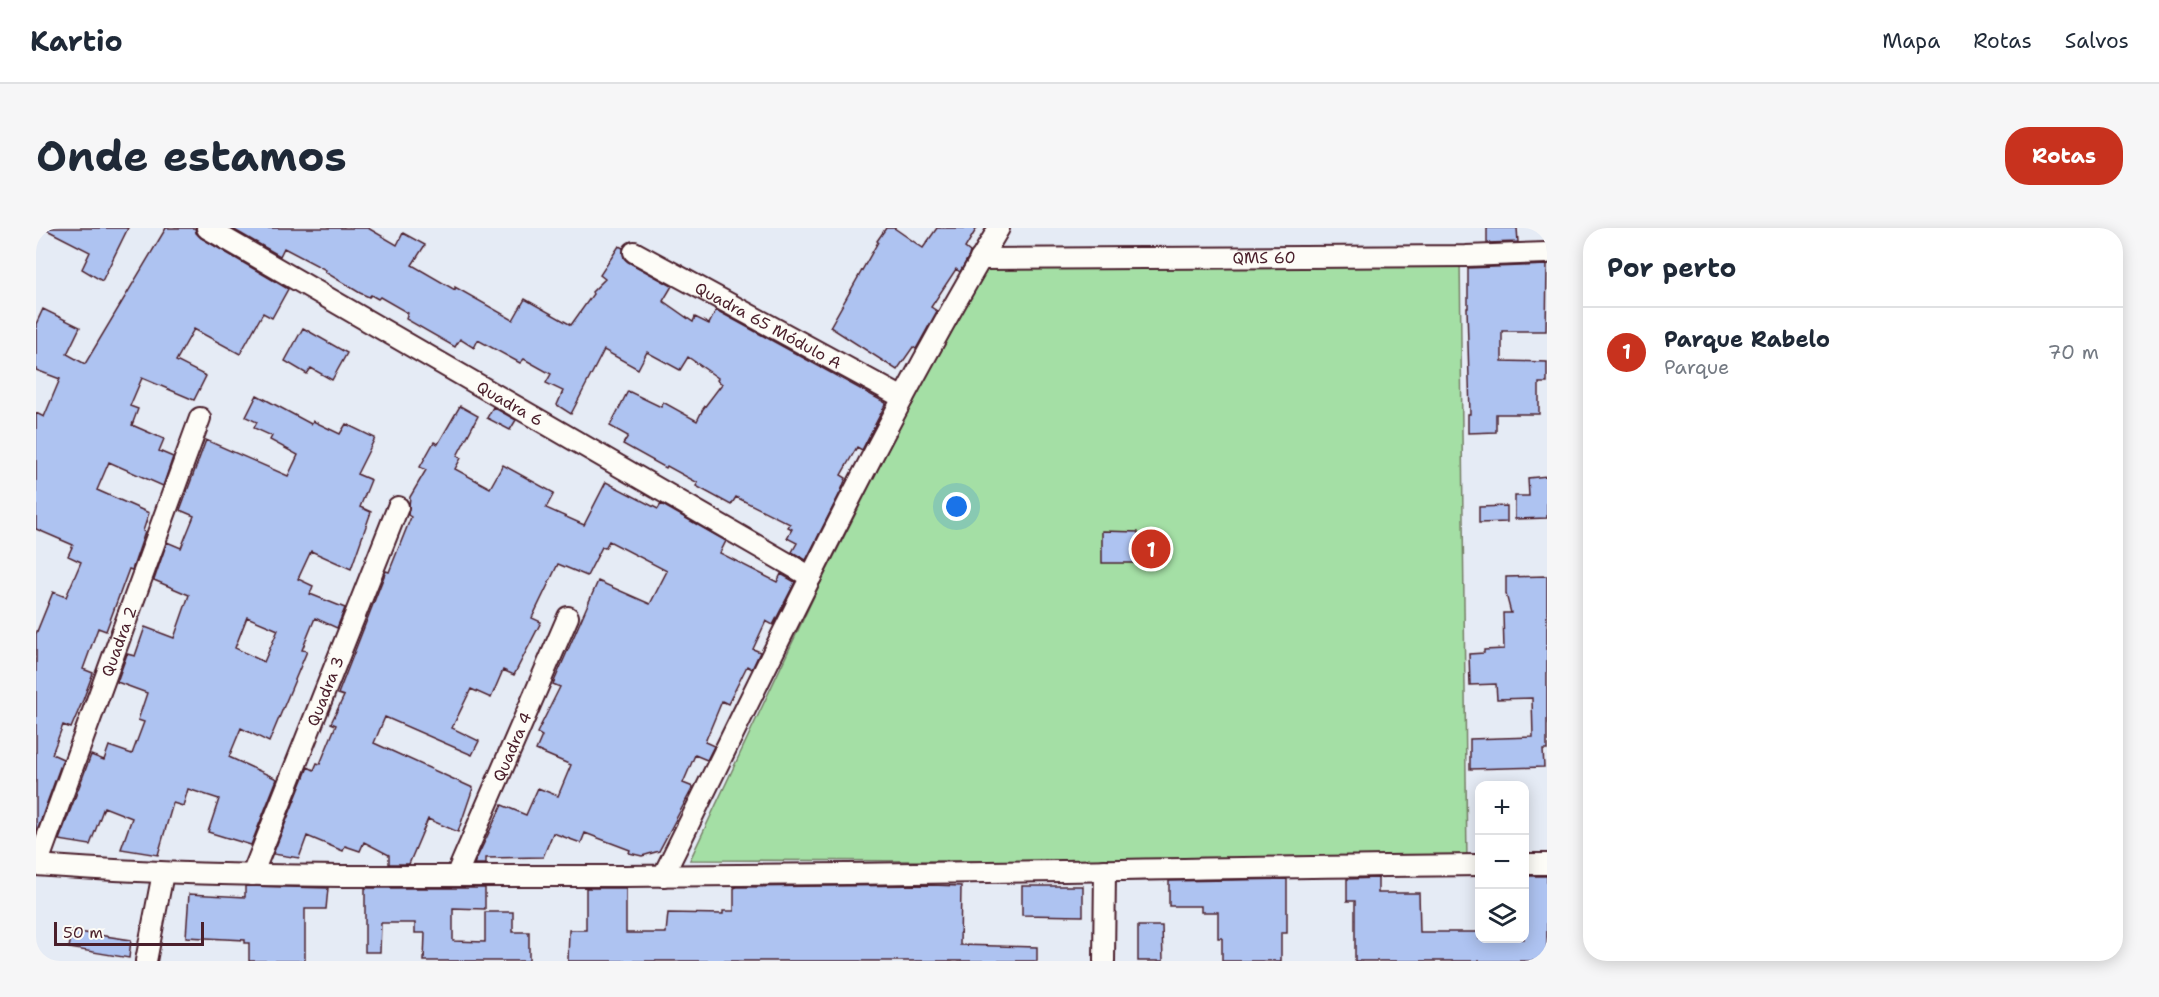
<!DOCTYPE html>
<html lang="pt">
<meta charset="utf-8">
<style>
:root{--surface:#fff;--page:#f6f6f7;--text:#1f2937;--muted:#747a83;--line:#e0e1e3;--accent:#c8321e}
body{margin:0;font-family:"Shantell Sans",sans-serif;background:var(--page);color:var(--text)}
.controls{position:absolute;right:18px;bottom:18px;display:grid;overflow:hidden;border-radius:12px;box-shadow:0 3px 15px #0003}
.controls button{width:54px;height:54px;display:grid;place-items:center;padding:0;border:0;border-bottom:2px solid var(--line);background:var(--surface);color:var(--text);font:30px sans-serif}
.scale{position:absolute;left:18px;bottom:15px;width:150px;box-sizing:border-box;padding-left:6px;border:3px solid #4a1f2b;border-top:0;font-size:16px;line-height:21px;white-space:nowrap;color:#4a1f2b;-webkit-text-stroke:4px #fdfcf7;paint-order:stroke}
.you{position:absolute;left:921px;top:279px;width:21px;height:21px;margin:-15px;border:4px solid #fff;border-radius:50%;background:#1a73e8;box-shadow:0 0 0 9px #1a73e833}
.badge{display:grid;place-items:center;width:39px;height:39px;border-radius:50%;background:var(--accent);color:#fff;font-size:20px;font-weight:700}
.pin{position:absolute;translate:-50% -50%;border:3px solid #fff;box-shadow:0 2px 6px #0006}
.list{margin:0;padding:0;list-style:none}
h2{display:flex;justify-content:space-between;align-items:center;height:78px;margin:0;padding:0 24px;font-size:26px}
h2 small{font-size:20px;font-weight:400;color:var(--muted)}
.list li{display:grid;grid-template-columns:39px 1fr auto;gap:18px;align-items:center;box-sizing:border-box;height:90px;padding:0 24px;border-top:2px solid var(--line)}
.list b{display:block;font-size:22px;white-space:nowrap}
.list p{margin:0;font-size:20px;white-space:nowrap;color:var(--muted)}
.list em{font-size:20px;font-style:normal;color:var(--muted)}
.icon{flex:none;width:33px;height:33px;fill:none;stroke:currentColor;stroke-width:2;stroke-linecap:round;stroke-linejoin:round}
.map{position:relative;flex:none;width:1511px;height:733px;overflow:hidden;border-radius:24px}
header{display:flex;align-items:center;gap:36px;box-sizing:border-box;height:84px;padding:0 30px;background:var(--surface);border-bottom:2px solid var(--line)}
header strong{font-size:28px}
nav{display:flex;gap:33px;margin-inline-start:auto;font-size:21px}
.intro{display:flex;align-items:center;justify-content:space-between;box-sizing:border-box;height:144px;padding:0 36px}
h1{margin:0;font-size:42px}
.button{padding:15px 27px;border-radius:24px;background:var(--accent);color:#fff;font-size:21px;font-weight:700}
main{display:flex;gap:36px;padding:0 36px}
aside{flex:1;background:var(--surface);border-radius:24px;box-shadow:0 3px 15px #0003}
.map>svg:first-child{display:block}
</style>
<header>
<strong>Kartio</strong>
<nav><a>Mapa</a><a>Rotas</a><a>Salvos</a></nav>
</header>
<div class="intro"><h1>Onde estamos</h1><a class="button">Rotas</a></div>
<main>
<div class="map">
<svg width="1511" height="733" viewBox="0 0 1511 733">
<rect width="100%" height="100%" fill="#e5ebf5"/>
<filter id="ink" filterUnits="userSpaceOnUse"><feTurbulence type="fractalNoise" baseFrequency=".0167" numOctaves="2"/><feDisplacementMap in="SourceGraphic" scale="12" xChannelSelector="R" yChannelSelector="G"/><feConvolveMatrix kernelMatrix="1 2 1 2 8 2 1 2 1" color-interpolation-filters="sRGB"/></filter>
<g filter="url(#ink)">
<path fill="#a4dfa5" stroke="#777f68" stroke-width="1.5" d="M 1424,30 L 1431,635 L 654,632 L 781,362 L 946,36 Z"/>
<path fill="#aec3f1" stroke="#4a1f2b" stroke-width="1.5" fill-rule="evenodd" d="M 7,0 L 92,0 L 66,53 L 46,41 L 54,24 Z
M 130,0 L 159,0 L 160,5 L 165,10 L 252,61 L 236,90 L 227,85 L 204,126 L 158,101 L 140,133 L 170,148 L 158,172 L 106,150 L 94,178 L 102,181 L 96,197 L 128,211 L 123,223 L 137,229 L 127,258 L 73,234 L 61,262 L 113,285 L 107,303 L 109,304 L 96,342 L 93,341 L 70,403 L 62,400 L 47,441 L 57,445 L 47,472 L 35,500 L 27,497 L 16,526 L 27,531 L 0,605 L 0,406 L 17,364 L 30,369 L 45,334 L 32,328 L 37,317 L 0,301 L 0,185 L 8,189 L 24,151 L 0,142 L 0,96 L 7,81 L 44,99 L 31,126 L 49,136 Z
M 195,0 L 332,0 L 361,17 L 367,5 L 389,17 L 376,37 L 419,62 L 419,59 L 477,92 L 489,71 L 535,97 L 557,66 L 556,64 L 569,51 L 564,47 L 583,18 L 587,20 L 588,30 L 592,34 L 636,58 L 627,73 L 657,94 L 659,89 L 673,96 L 680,82 L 850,175 L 826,222 L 821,219 L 805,247 L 810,250 L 805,263 L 770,332 L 756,324 L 761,315 L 751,310 L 756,301 L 752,299 L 754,296 L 700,269 L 695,277 L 660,258 L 662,255 L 631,238 L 630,240 L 587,216 L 592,208 L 574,198 L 592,163 L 625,179 L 627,174 L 661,193 L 667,181 L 686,156 L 681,152 L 682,150 L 652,129 L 644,142 L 611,124 L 602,141 L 568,122 L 535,186 L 521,177 L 527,163 L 510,155 L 515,146 L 488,131 L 484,135 L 442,112 L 438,120 L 424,111 L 419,119 L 370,91 L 372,85 L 344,69 L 342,71 L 335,67 L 333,69 L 324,65 L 289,44 L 290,42 L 248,20 L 244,28 Z
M 850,0 L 858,0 L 887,20 L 901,0 L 941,0 L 929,20 L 934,24 L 933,28 L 924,44 L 920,41 L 895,79 L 901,83 L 880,121 L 877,119 L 861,142 L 794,99 L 842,14 L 841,13 Z
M 1451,0 L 1481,0 L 1482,14 L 1451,15 Z
M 1511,37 L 1510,103 L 1466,103 L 1466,133 L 1511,134 L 1511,155 L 1503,155 L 1503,186 L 1460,186 L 1460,204 L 1432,205 L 1432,186 L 1434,186 L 1431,80 L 1432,80 L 1432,40 Z
M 267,100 L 311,125 L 296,152 L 275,140 L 271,146 L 249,133 Z
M 221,167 L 275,196 L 277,193 L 304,206 L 310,196 L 339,210 L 321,246 L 335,252 L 324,279 L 335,284 L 315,341 L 275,323 L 262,351 L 277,358 L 274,366 L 309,380 L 301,400 L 279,390 L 266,422 L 271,423 L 233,514 L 205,500 L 193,529 L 241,551 L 215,617 L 172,604 L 183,571 L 152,561 L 147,578 L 137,575 L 122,627 L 85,621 L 96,590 L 68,579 L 54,617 L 23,612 L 55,527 L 68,532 L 73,518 L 96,526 L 108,494 L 102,492 L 111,465 L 81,454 L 91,426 L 99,428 L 109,399 L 138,410 L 153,367 L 118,352 L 131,314 L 145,320 L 158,288 L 144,282 L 170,212 L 252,248 L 262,227 L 234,212 L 236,208 L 218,200 L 221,194 L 210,189 ZM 211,389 L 242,402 L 228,434 L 199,420 Z
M 424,178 L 442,188 L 421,228 L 425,230 L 419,241 L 454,260 L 467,237 L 518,265 L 510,280 L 548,297 L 570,254 L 622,281 L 625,276 L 690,313 L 684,325 L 741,354 L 745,346 L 759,354 L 737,397 L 730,393 L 717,421 L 724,424 L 716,441 L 711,438 L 692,476 L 686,473 L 669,514 L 678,518 L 671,532 L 659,527 L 647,555 L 657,559 L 623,623 L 606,628 L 593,625 L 594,622 L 549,605 L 545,615 L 517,605 L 507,629 L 450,630 L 450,636 L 438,636 L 466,577 L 490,587 L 502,560 L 522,568 L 535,537 L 500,522 L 506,508 L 501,505 L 524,459 L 517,456 L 562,353 L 614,376 L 631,343 L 573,313 L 569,320 L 566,319 L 551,348 L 522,336 L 496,390 L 505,394 L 478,447 L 467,442 L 455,470 L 435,461 L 416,500 L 443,513 L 436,527 L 349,489 L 338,515 L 437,560 L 422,604 L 392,591 L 373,636 L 353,636 L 353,627 L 328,614 L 324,623 L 309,618 L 307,623 L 271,608 L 263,630 L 237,626 L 272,539 L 278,542 L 281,535 L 284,536 L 300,497 L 295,495 L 308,468 L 302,466 L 350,343 L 353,344 L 375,289 L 372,287 L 374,269 L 390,242 L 384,239 L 398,214 L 402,216 Z
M 457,179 L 480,192 L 474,202 L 451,190 Z
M 1511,248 L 1511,290 L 1479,291 L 1479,268 L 1493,268 L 1492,250 Z
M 1471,278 L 1471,294 L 1443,295 L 1443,279 Z
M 1066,303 L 1102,304 L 1102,335 L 1066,335 Z
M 1511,348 L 1511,522 L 1507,522 L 1508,539 L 1434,541 L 1434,511 L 1497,509 L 1496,470 L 1461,471 L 1460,456 L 1434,457 L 1433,426 L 1448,425 L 1448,422 L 1468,421 L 1467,385 L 1475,385 L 1470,366 L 1470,349 Z
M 1488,648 L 1511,648 L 1511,733 L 1319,733 L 1319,673 L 1311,673 L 1311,651 L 1342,650 L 1342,665 L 1383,665 L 1384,704 L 1443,704 L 1443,711 L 1488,711 L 1488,700 L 1490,700 Z
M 1251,651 L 1251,705 L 1245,705 L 1245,733 L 1186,733 L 1186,710 L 1182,710 L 1182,684 L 1165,684 L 1165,678 L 1133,678 L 1133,653 Z
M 895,657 L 925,658 L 924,717 L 1001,719 L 1001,733 L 532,733 L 533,702 L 550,702 L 550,660 L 590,660 L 590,705 L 630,705 L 632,685 L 687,686 L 687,683 L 698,683 L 698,660 L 701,659 Z
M 209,658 L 292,660 L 290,681 L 269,681 L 269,733 L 213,733 L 213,715 L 209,715 L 209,712 L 150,709 L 153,666 L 209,669 Z
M 986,658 L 1047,658 L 1047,688 L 986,687 Z
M 329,660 L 449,660 L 449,681 L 417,680 L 417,713 L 449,714 L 449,684 L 477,684 L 477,704 L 493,704 L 493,733 L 388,733 L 389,705 L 379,705 L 379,695 L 345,695 L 344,724 L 329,724 Z
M 1102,698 L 1126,698 L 1127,733 L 1102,733 Z
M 36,703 L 95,712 L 93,730 L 33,720 Z"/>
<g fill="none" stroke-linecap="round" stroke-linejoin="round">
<g stroke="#4a1f2b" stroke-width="24">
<g id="minor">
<path id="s1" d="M 171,0 L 775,349"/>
<path id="s2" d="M 598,24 L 867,170"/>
<path id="s3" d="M 944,31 L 1430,28 L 1511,25"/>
<path d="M 1488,636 L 1511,636"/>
<path d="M 0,637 C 171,650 343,648 515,648 C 824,648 1134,640 1444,637"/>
<path id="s4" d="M 1,637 L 164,190"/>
<path id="s5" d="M 216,647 L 362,279"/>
<path id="s6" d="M 420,648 L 532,389"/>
<path d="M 627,648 C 735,431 838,209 963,0"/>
<path d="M 110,733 L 127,645"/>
<path d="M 1068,733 L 1069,642"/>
</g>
</g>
<use href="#minor" stroke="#fdfcf7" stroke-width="20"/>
</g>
</g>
<g text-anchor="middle" stroke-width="6" stroke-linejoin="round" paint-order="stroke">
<g font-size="16" fill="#4a1f2b" stroke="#fdfcf7">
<text dy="6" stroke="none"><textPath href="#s3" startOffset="284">QMS 60</textPath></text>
<text dy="6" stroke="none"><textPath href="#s2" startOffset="153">Quadra 65 Módulo A</textPath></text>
<text dy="6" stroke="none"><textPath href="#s1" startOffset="350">Quadra 6</textPath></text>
<text dy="6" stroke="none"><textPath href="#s4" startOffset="238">Quadra 2</textPath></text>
<text dy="6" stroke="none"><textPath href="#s5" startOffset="198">Quadra 3</textPath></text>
<text dy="6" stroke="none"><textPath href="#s6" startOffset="141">Quadra 4</textPath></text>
</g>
</g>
</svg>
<div class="controls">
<button>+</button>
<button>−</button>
<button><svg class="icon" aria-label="layers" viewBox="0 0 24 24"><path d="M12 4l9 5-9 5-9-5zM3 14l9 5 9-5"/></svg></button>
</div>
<div class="scale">50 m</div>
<div class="you"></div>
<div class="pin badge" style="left:1115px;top:321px">1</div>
</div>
<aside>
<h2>Por perto<small></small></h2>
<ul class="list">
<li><span class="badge">1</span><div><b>Parque Rabelo</b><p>Parque</p></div><em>70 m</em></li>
</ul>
</aside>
</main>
